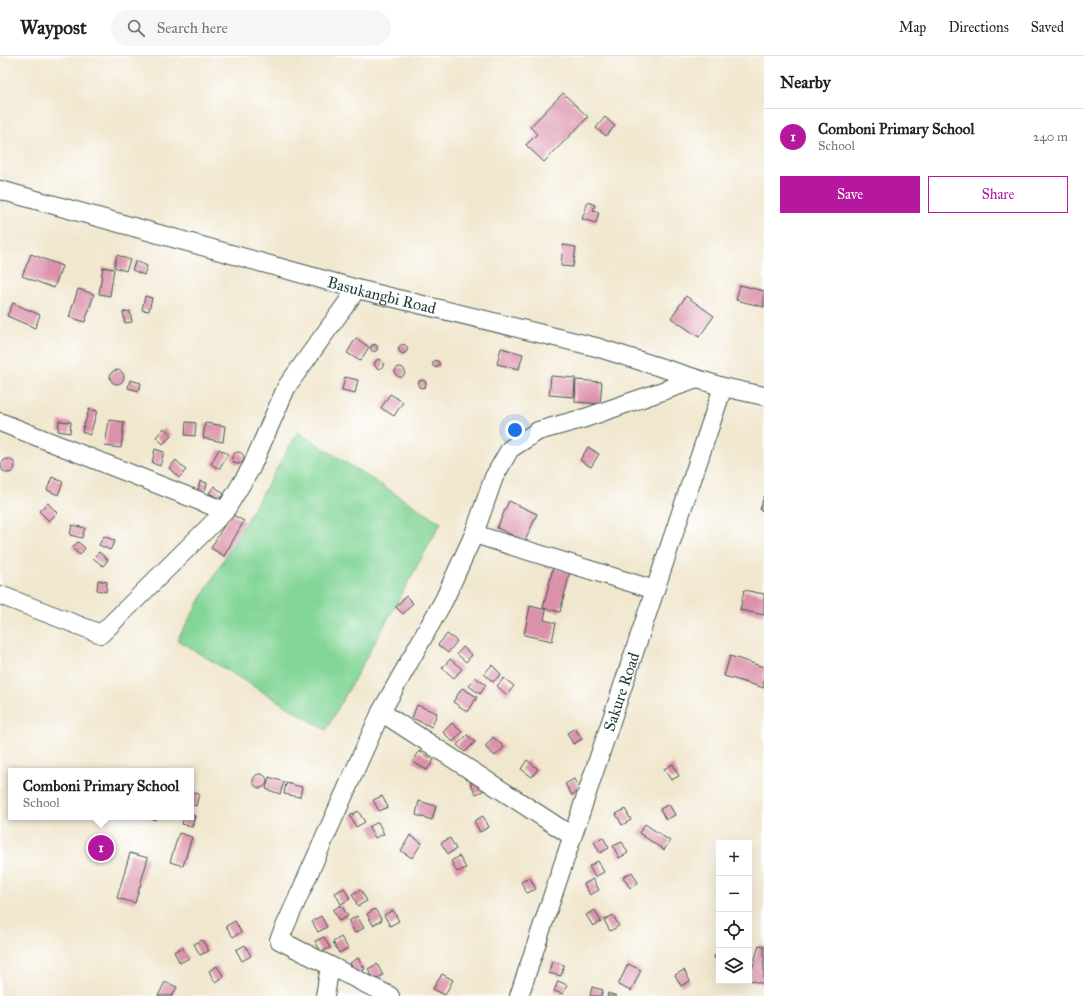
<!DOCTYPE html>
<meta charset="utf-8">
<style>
:root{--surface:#fff;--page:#f6f6f6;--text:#222;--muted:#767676;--line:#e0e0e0;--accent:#b5179e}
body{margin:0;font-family:"IM FELL Great Primer",serif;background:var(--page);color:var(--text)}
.controls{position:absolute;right:12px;bottom:12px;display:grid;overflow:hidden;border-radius:0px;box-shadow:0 4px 16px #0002}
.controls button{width:36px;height:36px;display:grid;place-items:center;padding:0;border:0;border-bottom:1px solid var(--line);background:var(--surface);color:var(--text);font:20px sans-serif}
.you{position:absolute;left:515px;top:374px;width:14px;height:14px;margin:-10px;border:3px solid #fff;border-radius:50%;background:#1a73e8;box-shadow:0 0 0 6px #1a73e833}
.badge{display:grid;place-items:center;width:26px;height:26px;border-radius:50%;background:var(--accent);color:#fff;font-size:13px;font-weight:700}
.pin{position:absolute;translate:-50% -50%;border:2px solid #fff;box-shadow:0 1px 4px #0006}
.popup{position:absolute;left:8px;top:712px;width:186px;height:52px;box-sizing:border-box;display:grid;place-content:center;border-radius:0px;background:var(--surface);filter:drop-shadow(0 1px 3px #0005);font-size:13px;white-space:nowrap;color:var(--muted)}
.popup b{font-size:15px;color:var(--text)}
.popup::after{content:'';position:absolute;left:50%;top:100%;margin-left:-8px;border:8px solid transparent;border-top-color:var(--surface)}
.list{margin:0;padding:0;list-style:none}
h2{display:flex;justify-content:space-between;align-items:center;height:52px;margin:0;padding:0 16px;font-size:17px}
h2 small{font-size:13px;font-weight:400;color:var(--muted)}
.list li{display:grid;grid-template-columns:26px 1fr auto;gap:12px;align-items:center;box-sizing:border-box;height:56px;padding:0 16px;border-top:1px solid var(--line)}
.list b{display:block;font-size:15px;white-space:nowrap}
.list p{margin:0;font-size:13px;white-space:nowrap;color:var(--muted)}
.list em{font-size:13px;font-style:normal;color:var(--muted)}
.actions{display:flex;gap:8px;padding:12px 16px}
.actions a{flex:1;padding:9px 0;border:1px solid var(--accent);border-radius:0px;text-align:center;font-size:14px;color:var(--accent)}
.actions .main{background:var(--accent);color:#fff}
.icon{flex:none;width:22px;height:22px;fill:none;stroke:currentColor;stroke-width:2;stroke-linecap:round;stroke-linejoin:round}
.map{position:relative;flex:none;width:764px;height:940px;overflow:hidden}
header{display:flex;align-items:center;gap:24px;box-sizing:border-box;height:56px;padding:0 20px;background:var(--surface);border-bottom:1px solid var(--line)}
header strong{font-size:19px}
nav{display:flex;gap:22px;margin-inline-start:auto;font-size:14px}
.search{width:280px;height:36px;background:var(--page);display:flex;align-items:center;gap:10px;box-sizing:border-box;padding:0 14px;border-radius:22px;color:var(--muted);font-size:15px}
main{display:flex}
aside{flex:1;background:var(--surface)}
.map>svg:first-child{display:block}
</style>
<header>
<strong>Waypost</strong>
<div class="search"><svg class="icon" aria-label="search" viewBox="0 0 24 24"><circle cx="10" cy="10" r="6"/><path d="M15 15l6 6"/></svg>Search here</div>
<nav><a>Map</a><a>Directions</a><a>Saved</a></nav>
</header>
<main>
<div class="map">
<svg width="764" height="940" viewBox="0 0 764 940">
<rect width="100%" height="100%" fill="#fff"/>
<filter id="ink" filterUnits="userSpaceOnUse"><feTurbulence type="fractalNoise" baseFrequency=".025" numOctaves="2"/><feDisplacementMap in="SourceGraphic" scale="8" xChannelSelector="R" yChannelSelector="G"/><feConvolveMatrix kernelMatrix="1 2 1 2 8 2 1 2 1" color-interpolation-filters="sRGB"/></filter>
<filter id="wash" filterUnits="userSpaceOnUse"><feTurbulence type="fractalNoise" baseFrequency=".012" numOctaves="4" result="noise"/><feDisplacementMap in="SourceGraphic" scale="16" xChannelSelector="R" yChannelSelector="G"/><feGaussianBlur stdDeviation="0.9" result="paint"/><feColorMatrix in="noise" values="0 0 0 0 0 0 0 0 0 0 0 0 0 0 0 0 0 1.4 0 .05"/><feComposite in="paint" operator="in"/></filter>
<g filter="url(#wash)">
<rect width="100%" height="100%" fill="#f1e7cf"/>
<path fill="#84d698" stroke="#528a66" d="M 298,376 L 441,467 L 326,674 L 177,584 Z"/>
<g id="blocks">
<path fill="#dc91aa" d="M 563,37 L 588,61 L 544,106 L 526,89 L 537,78 L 530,71 Z
M 605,61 L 615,70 L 606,80 L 596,72 Z
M 588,146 L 595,149 L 593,154 L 599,156 L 596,167 L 582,163 Z
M 563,189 L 576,191 L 573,211 L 561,210 Z
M 31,198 L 62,210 L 54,232 L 22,220 Z
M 117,199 L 130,204 L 126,215 L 114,211 Z
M 136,205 L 147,210 L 144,219 L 132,214 Z
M 103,211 L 114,213 L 110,240 L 99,238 Z
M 740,229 L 764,235 L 764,251 L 736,244 Z
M 78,233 L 94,238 L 85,266 L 69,261 Z
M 145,240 L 152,242 L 149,255 L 142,254 Z
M 686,240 L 714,260 L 699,281 L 671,262 Z
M 13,247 L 40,259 L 35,272 L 7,260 Z
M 130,255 L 132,266 L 125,267 L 123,256 Z
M 356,282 L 369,291 L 360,305 L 347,297 Z
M398.5 293a4.5 4.5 0 1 1 9 0a4.5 4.5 0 1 1-9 0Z
M370.5 292a3.5 3.5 0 1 1 7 0a3.5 3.5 0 1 1-7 0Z
M 501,292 L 523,298 L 519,313 L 497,308 Z
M374.5 308a4.5 4.5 0 1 1 9 0a4.5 4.5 0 1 1-9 0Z
M432.5 308a3.5 3.5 0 1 1 7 0a3.5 3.5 0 1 1-7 0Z
M395 316a5 5 0 1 1 10 0a5 5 0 1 1-10 0Z
M110 321a7 7 0 1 1 14 0a7 7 0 1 1-14 0Z
M 551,320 L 575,322 L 574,341 L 549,339 Z
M 345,321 L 358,324 L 355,337 L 342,334 Z
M418 328a4 4 0 1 1 8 0a4 4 0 1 1-8 0Z
M 130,324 L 141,327 L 139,335 L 128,332 Z
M 576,324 L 602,326 L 600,348 L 575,346 Z
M 390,338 L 403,346 L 394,360 L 381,352 Z
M 89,353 L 97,355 L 90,379 L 82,376 Z
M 109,364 L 124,366 L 121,392 L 105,390 Z
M 59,365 L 71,366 L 70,377 L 58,375 Z
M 186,366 L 196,367 L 195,380 L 185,379 Z
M 205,367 L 225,370 L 223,386 L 203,382 Z
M 164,372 L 172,379 L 163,388 L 156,381 Z
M 588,391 L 599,398 L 591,411 L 580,404 Z
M 155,393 L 164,396 L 160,410 L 152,407 Z
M 219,393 L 228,398 L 219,413 L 211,408 Z
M232 402a6 6 0 1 1 12 0a6 6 0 1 1-12 0Z
M1 410a7 7 0 1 1 14 0a7 7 0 1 1-14 0Z
M 176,404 L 186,414 L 179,422 L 169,412 Z
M 52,421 L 63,426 L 58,439 L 47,434 Z
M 200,425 L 207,427 L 205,437 L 198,435 Z
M 214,430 L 224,438 L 219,443 L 209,437 Z
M 764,440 L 764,455 L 760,454 Z
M 509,445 L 537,458 L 525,485 L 497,472 Z
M 48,447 L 57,457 L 49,465 L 39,455 Z
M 231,458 L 244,465 L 224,500 L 211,492 Z
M 72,469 L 85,472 L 82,482 L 70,479 Z
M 104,480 L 115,485 L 110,494 L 99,489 Z
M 78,486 L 85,492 L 80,499 L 72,492 Z
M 99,496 L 108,504 L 103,510 L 93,502 Z
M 553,512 L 570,516 L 560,556 L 543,552 Z
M 98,524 L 107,526 L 106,536 L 97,534 Z
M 744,534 L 764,538 L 764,559 L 740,554 Z
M 406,540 L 413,547 L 403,558 L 396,551 Z
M 530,550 L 546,554 L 544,564 L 556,567 L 552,585 L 524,579 Z
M 447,578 L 457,585 L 448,597 L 438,589 Z
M 463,591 L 472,599 L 466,606 L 457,598 Z
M 730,600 L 764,611 L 764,632 L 724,620 Z
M 450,603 L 462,613 L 454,622 L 442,612 Z
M 492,609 L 501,618 L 493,626 L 484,618 Z
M 475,621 L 486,629 L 480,638 L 469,630 Z
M 504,622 L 514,630 L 507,639 L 497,630 Z
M 462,632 L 477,641 L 468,656 L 453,646 Z
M 417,649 L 437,657 L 432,671 L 412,662 Z
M 452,667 L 462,676 L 453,686 L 443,676 Z
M 575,672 L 582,683 L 573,688 L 567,677 Z
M 467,679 L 475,686 L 465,696 L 457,689 Z
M 493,681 L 504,691 L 495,700 L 485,691 Z
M 419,695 L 434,704 L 427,714 L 413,706 Z
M 527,704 L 538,713 L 532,721 L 521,713 Z
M 673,708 L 679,720 L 671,724 L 664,713 Z
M253 725a7 7 0 1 1 14 0a7 7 0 1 1-14 0Z
M 269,721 L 284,726 L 280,738 L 266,733 Z
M 479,723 L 485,734 L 476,738 L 470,727 Z
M 574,723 L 580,734 L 572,739 L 565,728 Z
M 286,727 L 302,731 L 300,741 L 284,738 Z
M 191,735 L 199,738 L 196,750 L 191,749 Z
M 382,740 L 388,751 L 379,755 L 373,744 Z
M 419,745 L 436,750 L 432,764 L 416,759 Z
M 669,748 L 675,759 L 666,764 L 660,753 Z
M 625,753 L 631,764 L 622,769 L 616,758 Z
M 358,755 L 365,766 L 356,771 L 350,760 Z
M 191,759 L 195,760 L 192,771 L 182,768 L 184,761 L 191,761 Z
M 483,760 L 489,771 L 480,776 L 474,765 Z
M 146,761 L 157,761 L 156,764 Z
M 378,766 L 384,778 L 375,782 L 369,771 Z
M 645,768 L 670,785 L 664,794 L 639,777 Z
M 179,777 L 192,781 L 183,810 L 170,806 Z
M 410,779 L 422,787 L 412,802 L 401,795 Z
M 603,781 L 609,792 L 600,797 L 594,786 Z
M 450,782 L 456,793 L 448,798 L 441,787 Z
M 622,786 L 628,797 L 619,802 L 613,790 Z
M 130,797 L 148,802 L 135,847 L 117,842 Z
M 459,800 L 466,812 L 457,816 L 451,805 Z
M 598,805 L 604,816 L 595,821 L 589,810 Z
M 632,816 L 638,827 L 630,832 L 623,821 Z
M 530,822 L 536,833 L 527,837 L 521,826 Z
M 593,823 L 599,834 L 590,839 L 584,828 Z
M 344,832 L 350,843 L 341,848 L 335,837 Z
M 361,834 L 367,845 L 358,850 L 352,838 Z
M 341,849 L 348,860 L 339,865 L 333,854 Z
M 375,853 L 382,864 L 373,869 L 367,858 Z
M 393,854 L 399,865 L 390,870 L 384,859 Z
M 595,854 L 601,866 L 593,870 L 586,859 Z
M 613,859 L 619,870 L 610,875 L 604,864 Z
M 321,860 L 327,871 L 318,876 L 312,865 Z
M 357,860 L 364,872 L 355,877 L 349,865 Z
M 235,865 L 241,876 L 233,881 L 226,870 Z
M 324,881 L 330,892 L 321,896 L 315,885 Z
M 341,881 L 348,892 L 339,897 L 333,886 Z
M 202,884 L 209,895 L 200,899 L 194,888 Z
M 245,889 L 251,900 L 242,905 L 236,894 Z
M 759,889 L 764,890 L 764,928 L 749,924 Z
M 182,891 L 189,902 L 180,907 L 174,896 Z
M 719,897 L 719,909 L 714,900 Z
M 358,902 L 365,913 L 356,918 L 350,907 Z
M 552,905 L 564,909 L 561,920 L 549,917 Z
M 377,908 L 383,919 L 375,924 L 368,913 Z
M 628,908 L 641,914 L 631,935 L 618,929 Z
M 217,910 L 224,921 L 215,926 L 209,915 Z
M 684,914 L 690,925 L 681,930 L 675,919 Z
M 442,918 L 453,924 L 445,939 L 433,933 Z
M 558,925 L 567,929 L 563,938 L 554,935 Z
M 165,926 L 177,931 L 172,940 L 158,940 Z
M 592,931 L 603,934 L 601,940 L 590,940 Z
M 608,937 L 617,940 L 607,940 Z"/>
</g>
</g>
<g filter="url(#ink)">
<use href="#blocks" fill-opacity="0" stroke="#3e564b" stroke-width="1"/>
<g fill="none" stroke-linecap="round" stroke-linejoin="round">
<g stroke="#3e564b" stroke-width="20">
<g id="minor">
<path id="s1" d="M 0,134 L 357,233 L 596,291 L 723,331 L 764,340"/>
<path d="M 0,366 L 225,455"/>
<path d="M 474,478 L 655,534"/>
<path d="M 0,539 L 101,578 L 225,455 L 251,412 L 287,330 L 357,233"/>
<path d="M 381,656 L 572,780"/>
<path d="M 325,940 L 330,910"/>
<path d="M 390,940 L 279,884 L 381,656 L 444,544 L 474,478 L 494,421 L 510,393 L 538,375 L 585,362 L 697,323"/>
<path id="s2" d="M 519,940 L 723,331"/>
</g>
</g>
<use href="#minor" stroke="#fff" stroke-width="18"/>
</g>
</g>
<g text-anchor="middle" stroke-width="3.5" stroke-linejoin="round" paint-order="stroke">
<g font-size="16" fill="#1f3d34" stroke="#fff">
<text dy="6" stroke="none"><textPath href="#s1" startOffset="396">Basukangbi Road</textPath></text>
<text dy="6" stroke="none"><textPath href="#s2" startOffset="321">Sakure Road</textPath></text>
</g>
</g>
</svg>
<div class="controls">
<button>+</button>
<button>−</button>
<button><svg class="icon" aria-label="locate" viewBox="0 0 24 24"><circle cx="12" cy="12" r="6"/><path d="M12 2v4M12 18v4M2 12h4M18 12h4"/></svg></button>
<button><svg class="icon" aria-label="layers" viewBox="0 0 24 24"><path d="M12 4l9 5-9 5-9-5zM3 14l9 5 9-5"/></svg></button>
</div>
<div class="you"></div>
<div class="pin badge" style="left:101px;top:792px">1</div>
<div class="popup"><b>Comboni Primary School</b>School</div>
</div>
<aside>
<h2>Nearby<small></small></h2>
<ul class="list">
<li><span class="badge">1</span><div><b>Comboni Primary School</b><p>School</p></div><em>240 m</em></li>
</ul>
<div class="actions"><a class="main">Save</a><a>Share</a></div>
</aside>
</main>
